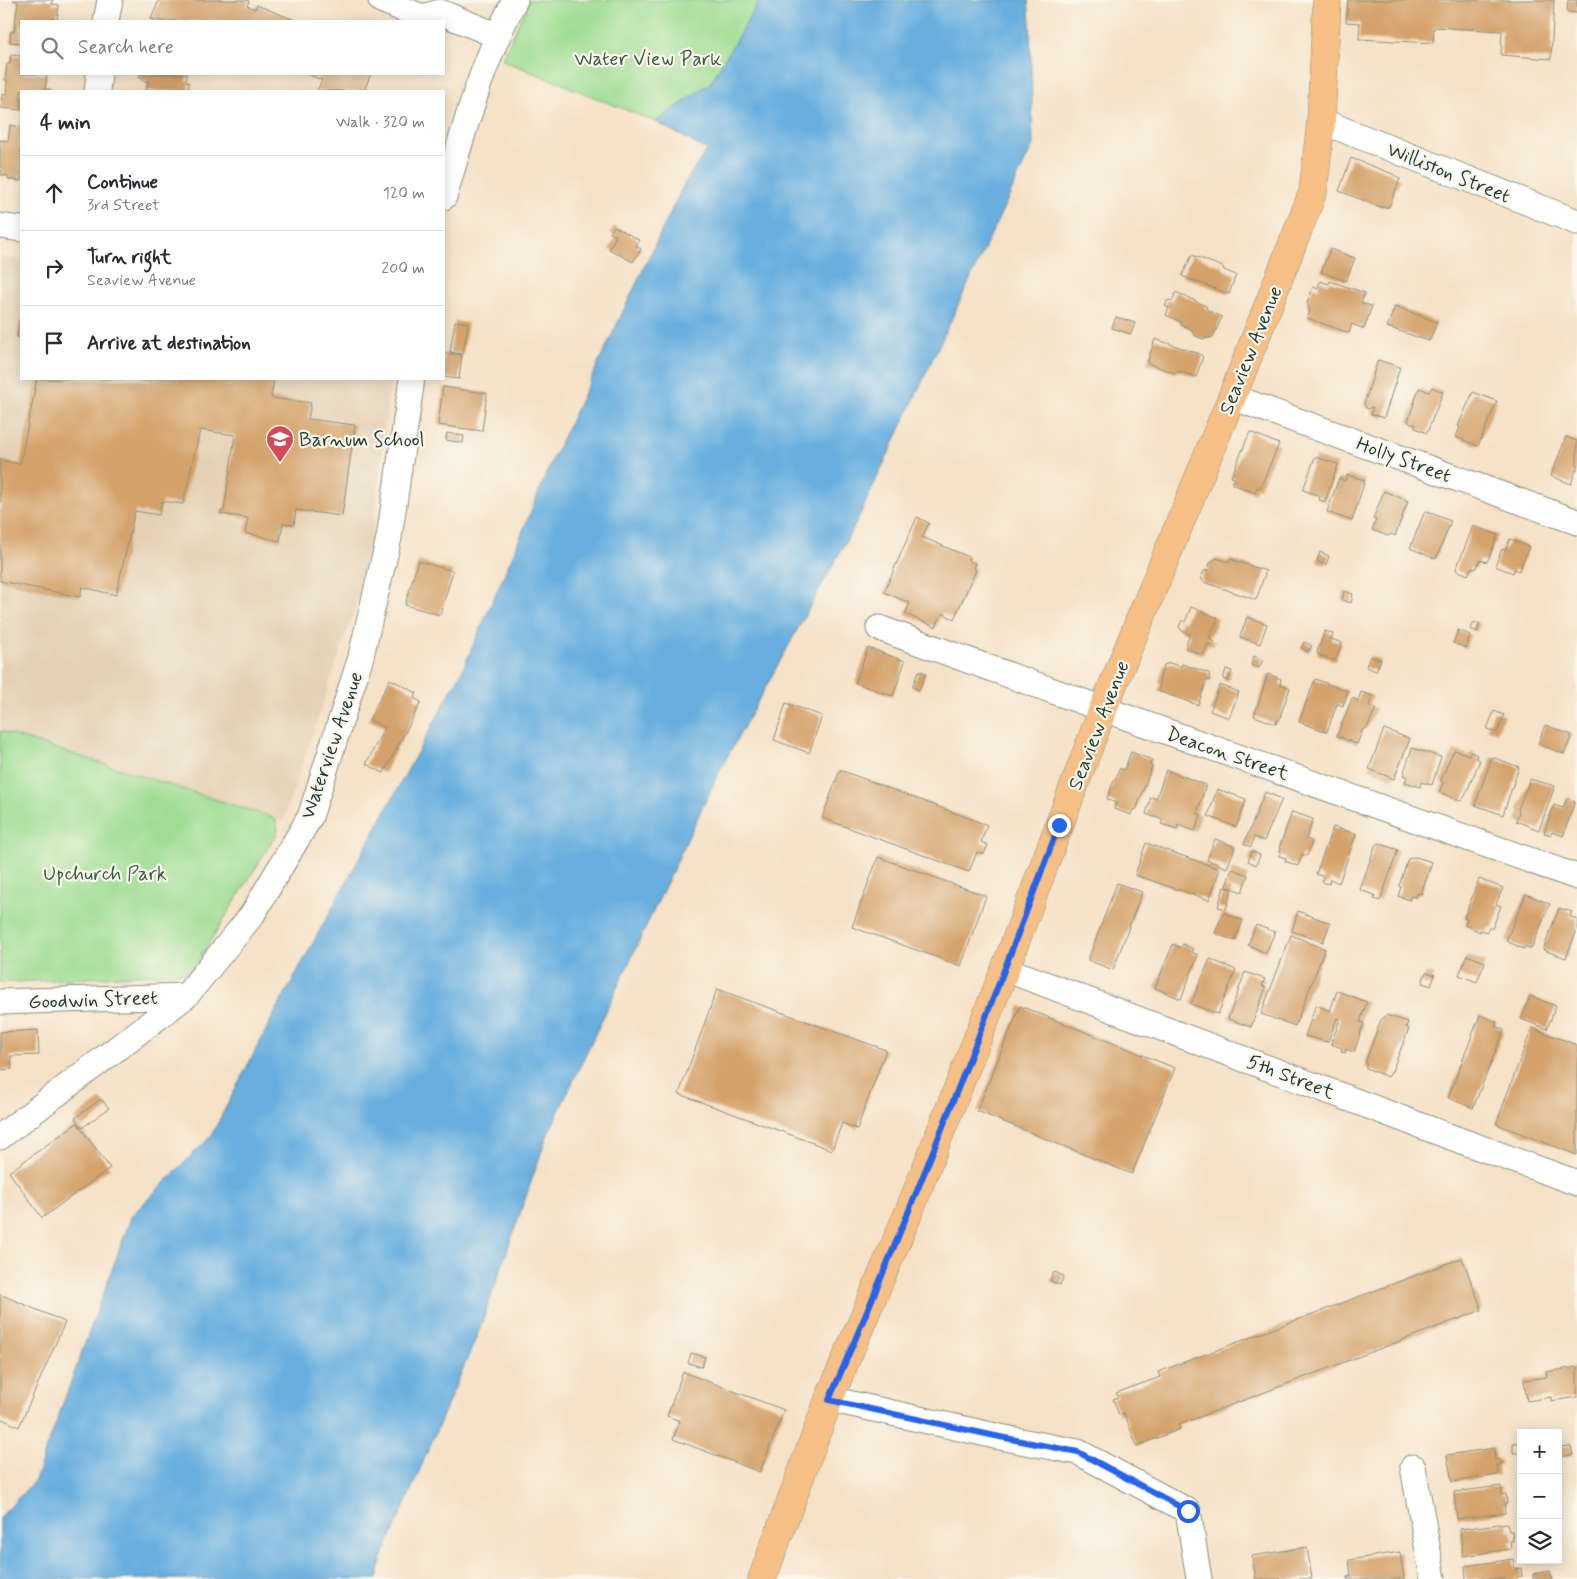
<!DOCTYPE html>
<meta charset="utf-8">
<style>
:root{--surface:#fff;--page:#f2f2f3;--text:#2b2b33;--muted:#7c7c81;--line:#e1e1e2}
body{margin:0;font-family:Mynerve,sans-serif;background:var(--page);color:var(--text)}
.controls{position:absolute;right:15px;bottom:15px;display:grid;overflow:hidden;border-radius:0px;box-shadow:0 2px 12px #0003}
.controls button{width:45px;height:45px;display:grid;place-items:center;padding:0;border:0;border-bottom:1px solid var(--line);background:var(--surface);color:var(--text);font:25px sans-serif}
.stop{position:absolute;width:15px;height:15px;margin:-11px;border:4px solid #2563eb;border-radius:50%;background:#fff}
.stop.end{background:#2563eb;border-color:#fff;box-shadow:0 1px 5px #0008}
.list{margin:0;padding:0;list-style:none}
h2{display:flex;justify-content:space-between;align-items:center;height:65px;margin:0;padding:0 20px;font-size:21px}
h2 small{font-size:16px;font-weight:400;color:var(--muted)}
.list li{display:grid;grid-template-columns:32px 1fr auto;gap:15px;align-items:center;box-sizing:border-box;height:75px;padding:0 20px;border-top:1px solid var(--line)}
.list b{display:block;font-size:19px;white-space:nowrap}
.list p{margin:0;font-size:16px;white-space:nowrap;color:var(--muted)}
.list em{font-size:16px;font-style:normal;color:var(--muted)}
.icon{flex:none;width:28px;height:28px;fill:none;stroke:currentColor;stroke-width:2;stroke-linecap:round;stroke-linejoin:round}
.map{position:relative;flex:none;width:1577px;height:1579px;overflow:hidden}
.search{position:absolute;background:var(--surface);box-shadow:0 2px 12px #0003;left:20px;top:20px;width:425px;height:55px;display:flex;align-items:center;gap:12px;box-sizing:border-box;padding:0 18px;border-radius:0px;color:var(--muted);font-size:19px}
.panel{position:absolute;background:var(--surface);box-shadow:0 2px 12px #0003;left:20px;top:90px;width:425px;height:290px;border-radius:0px}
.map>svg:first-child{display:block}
</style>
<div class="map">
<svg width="1577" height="1579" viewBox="0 0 1577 1579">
<rect width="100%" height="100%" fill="#fbf7ec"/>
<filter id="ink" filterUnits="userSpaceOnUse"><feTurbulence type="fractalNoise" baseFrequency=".02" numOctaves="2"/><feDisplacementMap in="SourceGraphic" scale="10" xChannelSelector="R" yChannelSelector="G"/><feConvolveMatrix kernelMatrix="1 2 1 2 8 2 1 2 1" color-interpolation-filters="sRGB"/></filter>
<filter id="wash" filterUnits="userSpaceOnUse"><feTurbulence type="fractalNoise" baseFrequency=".0096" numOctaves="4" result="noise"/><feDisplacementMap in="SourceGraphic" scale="20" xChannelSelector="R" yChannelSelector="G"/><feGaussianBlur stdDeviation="1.12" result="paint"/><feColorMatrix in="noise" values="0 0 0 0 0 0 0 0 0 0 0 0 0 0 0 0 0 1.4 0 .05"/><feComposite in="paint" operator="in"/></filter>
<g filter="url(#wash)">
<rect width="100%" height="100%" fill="#f5e1c6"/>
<path fill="#e4d1b5" d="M 0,257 L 21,259 L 21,379 L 391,379 L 384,432 L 370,564 L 283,821 L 0,731 Z"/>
<path fill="#9fdd93" stroke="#5f8d64" d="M 529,0 L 760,0 L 711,82 L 656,122 L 502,60 Z
M 0,731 L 271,817 L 276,820 L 278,830 L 276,835 L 191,972 L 0,983 Z"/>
<path fill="#68afdf" stroke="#44768a" d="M 760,0 L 1028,0 L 1030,20 L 1033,145 L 855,525 L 721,768 L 547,1136 L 479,1331 L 382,1558 L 377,1579 L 0,1579 L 0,1518 L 35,1480 L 132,1215 L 211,1136 L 279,1005 L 461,673 L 514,552 L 554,456 L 684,184 L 707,150 L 656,122 L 711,82 Z"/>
<g id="blocks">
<path fill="#d4a26a" d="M 13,0 L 53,0 L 52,4 L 59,5 L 57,20 L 52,19 L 51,21 L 21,21 L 21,43 L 10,42 L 11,31 L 14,32 L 18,2 Z
M 159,0 L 246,0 L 249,1 L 247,6 L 255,9 L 257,5 L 297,21 L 157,21 L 151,19 Z
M 1348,0 L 1554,0 L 1551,59 L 1501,55 L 1502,31 L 1434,27 L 1433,43 L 1359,39 L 1360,23 L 1346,22 Z
M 1568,0 L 1577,0 L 1577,13 L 1567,12 Z
M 11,55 L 21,56 L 21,74 L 47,74 L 45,89 L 50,89 L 50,91 L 21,91 L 21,110 L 1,108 L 2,94 L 6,95 L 7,80 L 5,80 L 7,64 L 10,64 Z
M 140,74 L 187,74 L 186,81 L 189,82 L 188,91 L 146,91 L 148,81 L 142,81 L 139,77 Z
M 307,74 L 371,74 L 364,91 L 317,91 L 322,80 Z
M 10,125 L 21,127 L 21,181 L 8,179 L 8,176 L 1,175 L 2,171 L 0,170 L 0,140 L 8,141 Z
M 1351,158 L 1393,174 L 1400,179 L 1389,207 L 1381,207 L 1339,191 Z
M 614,226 L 639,240 L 636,246 L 641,249 L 633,262 L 609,249 L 616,236 L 610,233 Z
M 1330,249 L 1355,258 L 1346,281 L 1321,272 Z
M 1192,255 L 1223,267 L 1224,270 L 1236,275 L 1229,294 L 1182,276 Z
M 1320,281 L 1329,284 L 1330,281 L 1365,293 L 1361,303 L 1372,306 L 1364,329 L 1352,324 L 1349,333 L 1307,318 L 1310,311 L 1307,303 L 1313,287 L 1318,289 Z
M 1176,292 L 1206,306 L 1207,310 L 1222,317 L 1213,337 L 1203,339 L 1194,335 L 1191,329 L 1180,324 L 1181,322 L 1166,315 L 1169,308 L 1165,306 L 1168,300 L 1172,301 Z
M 1395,306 L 1437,322 L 1429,341 L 1387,327 Z
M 1116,317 L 1135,323 L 1131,334 L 1112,328 Z
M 20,318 L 21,318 L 21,338 L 17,337 Z
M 455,321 L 468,323 L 463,354 L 450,352 Z
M 1155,339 L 1200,354 L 1203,357 L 1196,377 L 1178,371 L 1175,373 L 1147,363 Z
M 444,353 L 462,355 L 459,379 L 444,377 Z
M 1378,360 L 1400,367 L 1384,418 L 1371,414 L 1373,407 L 1367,409 L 1364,404 Z
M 37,379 L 130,379 L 151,382 L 152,379 L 274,379 L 271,398 L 311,403 L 308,419 L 355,425 L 342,516 L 296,510 L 294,525 L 283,523 L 280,541 L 245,533 L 248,518 L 221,514 L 221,511 L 224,511 L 235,435 L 200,430 L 183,504 L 162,501 L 159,515 L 135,511 L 116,595 L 82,587 L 80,597 L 0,581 L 0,460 L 20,464 Z
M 443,387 L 487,393 L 482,431 L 438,425 Z
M 1432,387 L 1443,392 L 1427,433 L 1415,428 L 1415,424 L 1411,424 L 1408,421 L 1419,388 L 1429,392 Z
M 1473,392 L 1497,401 L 1478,446 L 1456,437 L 1460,427 L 1458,426 Z
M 1250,432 L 1279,444 L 1260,488 L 1257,487 L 1255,493 L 1232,484 L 1235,478 L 1231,477 Z
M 447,433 L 464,436 L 463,443 L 446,440 Z
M 1566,437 L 1577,441 L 1577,471 L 1576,470 L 1571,484 L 1551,476 Z
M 1315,457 L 1338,464 L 1325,502 L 1319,500 L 1320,496 L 1303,490 Z
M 1347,475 L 1365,480 L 1352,521 L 1327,512 L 1339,478 L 1345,481 Z
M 1384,491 L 1408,501 L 1395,536 L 1391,534 L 1388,536 L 1372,530 L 1376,520 L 1373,519 Z
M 1425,511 L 1451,521 L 1436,559 L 1410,548 Z
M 917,517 L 929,523 L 922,537 L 969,557 L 968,560 L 975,563 L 973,568 L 976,570 L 954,619 L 942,613 L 936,627 L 905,614 L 910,603 L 884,592 Z
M 1473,526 L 1498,535 L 1487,562 L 1480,560 L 1476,569 L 1471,568 L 1468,575 L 1456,570 Z
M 1510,539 L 1529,547 L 1519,571 L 1514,569 L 1513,573 L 1495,566 L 1502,549 L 1505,550 Z
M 1320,552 L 1329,556 L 1326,565 L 1317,561 Z
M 1216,558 L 1229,562 L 1230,559 L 1266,571 L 1256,600 L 1204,582 L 1201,578 L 1204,571 L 1208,570 L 1210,563 Z
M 418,561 L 453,571 L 440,615 L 405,605 Z
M 1344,591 L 1353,594 L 1351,603 L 1342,600 Z
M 1191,607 L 1218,618 L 1209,639 L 1215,642 L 1213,646 L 1208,644 L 1203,655 L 1185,648 L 1190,634 L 1182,631 L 1179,627 L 1182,620 L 1185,622 Z
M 1247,617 L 1267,624 L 1260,644 L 1240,637 Z
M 1474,622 L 1480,624 L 1477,632 L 1471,629 Z
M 1458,630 L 1470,635 L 1466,648 L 1453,643 Z
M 1325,631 L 1333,634 L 1331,639 L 1342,643 L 1335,661 L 1319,655 L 1317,652 Z
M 1304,642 L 1312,646 L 1308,652 L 1301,648 Z
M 868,648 L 905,661 L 893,696 L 855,683 Z
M 1254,656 L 1263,660 L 1259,668 L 1251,665 Z
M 1370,656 L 1381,660 L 1376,671 L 1366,667 Z
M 1170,663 L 1181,667 L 1182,664 L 1209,673 L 1210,681 L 1207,680 L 1198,705 L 1158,691 L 1160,686 L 1159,681 L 1164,665 Z
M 1226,669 L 1232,671 L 1228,681 L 1223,679 Z
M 919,671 L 926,673 L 919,690 L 912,687 Z
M 1268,674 L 1281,679 L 1280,684 L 1290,688 L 1279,720 L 1277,720 L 1276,724 L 1254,716 Z
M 390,679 L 417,693 L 414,698 L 421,702 L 384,773 L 366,764 L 385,727 L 369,720 Z
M 1315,679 L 1348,691 L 1343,706 L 1337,704 L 1327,732 L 1299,722 Z
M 1220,685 L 1239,692 L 1229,718 L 1210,711 Z
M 1361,692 L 1373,696 L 1369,706 L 1376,708 L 1367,728 L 1363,729 L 1357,744 L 1337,736 L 1352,698 L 1358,701 Z
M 786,703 L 822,716 L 809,753 L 774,740 Z
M 1494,711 L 1504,715 L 1497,733 L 1487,729 Z
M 1545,725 L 1572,735 L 1564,754 L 1538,744 Z
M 1384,729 L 1410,739 L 1394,779 L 1369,769 Z
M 1412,748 L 1441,757 L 1432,785 L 1421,782 L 1420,787 L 1405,782 L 1407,777 L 1403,775 Z
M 1455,750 L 1469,755 L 1471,752 L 1477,755 L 1476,758 L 1480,760 L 1465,796 L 1461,801 L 1439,792 L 1443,783 L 1441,780 L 1451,756 Z
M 1131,752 L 1152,760 L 1150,765 L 1152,766 L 1136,810 L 1133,809 L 1131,815 L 1114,809 L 1116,803 L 1107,799 L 1114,780 L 1115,780 L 1120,768 L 1124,770 Z
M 1492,757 L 1519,767 L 1503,815 L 1475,805 Z
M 840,770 L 987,825 L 981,842 L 988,845 L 984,854 L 977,852 L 969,872 L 822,818 Z
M 1166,770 L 1206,785 L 1197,813 L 1201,815 L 1195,831 L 1178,825 L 1177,829 L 1161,824 L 1163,820 L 1146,814 L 1151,797 L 1156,799 Z
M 1530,779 L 1555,786 L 1539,830 L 1516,821 L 1519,812 L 1518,809 Z
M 1217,789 L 1246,799 L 1236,827 L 1208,816 Z
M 1265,792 L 1282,799 L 1264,841 L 1254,837 L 1251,847 L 1244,844 Z
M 1567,798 L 1575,801 L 1563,836 L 1552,832 L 1551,835 L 1544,833 L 1554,805 L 1563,808 Z
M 1292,812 L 1313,819 L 1306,839 L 1312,841 L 1307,856 L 1302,854 L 1298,866 L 1285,861 L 1286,858 L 1279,856 L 1281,848 L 1280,846 Z
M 1333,827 L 1356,834 L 1339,883 L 1330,879 L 1329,884 L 1322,882 L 1324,877 L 1316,874 Z
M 1215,839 L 1235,847 L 1227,868 L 1207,860 Z
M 1146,843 L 1220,869 L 1209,900 L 1135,875 Z
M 1378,843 L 1398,850 L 1380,901 L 1374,899 L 1375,895 L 1360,890 L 1375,846 Z
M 1252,851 L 1260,855 L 1256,865 L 1248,861 Z
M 878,857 L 986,896 L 961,966 L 852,927 Z
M 1416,857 L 1432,862 L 1421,894 L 1418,893 L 1416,897 L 1411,896 L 1409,900 L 1398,896 L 1401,887 L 1399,886 L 1408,859 Z
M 1232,869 L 1248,875 L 1242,892 L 1226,886 Z
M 1479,879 L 1503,888 L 1496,904 L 1501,906 L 1492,929 L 1489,927 L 1487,932 L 1480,930 L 1480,932 L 1465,925 L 1467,919 L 1464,918 Z
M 1117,883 L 1142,892 L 1113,970 L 1088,960 Z
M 1224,887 L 1232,889 L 1226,909 L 1218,907 Z
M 1526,894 L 1550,904 L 1531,949 L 1525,946 L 1524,949 L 1506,941 Z
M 1559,908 L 1572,912 L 1570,917 L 1577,919 L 1577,930 L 1566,958 L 1543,950 Z
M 1298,911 L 1330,923 L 1323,942 L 1292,931 Z
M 1223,913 L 1243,920 L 1235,941 L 1215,933 Z
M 1256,925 L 1275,932 L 1266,953 L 1248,945 Z
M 1291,935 L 1325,949 L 1295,1026 L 1261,1014 Z
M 1173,944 L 1181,948 L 1183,944 L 1193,949 L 1191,952 L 1198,955 L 1181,999 L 1155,988 Z
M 1467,955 L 1485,962 L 1477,982 L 1459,975 Z
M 1210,959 L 1236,970 L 1218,1014 L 1191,1004 Z
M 1245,972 L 1265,979 L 1262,986 L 1266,987 L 1251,1027 L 1228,1019 Z
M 1426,972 L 1435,975 L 1431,986 L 1422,983 Z
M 717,989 L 886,1050 L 857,1129 L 842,1123 L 832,1150 L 679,1094 Z
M 1337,991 L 1367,1002 L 1360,1022 L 1364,1023 L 1354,1052 L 1346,1049 L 1345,1053 L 1341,1052 L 1342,1048 L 1331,1044 L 1340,1019 L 1337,1018 L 1328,1042 L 1305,1036 L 1316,1005 L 1330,1011 Z
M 1530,996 L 1556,1006 L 1547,1029 L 1521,1019 Z
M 1020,1006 L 1175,1068 L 1132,1174 L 977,1111 Z
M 1386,1015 L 1408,1022 L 1406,1027 L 1409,1029 L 1392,1071 L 1388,1077 L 1366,1068 L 1366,1060 L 1381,1020 Z
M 1480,1015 L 1497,1022 L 1495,1026 L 1504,1030 L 1473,1108 L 1448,1098 Z
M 1532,1028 L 1577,1045 L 1577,1155 L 1496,1124 Z
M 38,1030 L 39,1055 L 11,1056 L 12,1069 L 0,1070 L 0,1032 Z
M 101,1099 L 109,1108 L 82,1128 L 75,1118 Z
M 77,1123 L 110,1168 L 42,1218 L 9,1172 Z
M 1462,1258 L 1482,1310 L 1178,1425 L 1180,1429 L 1137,1446 L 1124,1413 L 1119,1415 L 1113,1399 L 1118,1397 L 1116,1393 L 1160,1377 L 1158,1372 Z
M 1054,1272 L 1064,1276 L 1060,1285 L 1050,1281 Z
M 0,1294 L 65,1322 L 19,1427 L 0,1418 Z
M 691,1353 L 705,1357 L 702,1367 L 688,1363 Z
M 1577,1367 L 1577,1397 L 1551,1401 L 1551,1397 L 1527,1401 L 1524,1380 L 1547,1377 L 1546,1372 Z
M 683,1372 L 784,1410 L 760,1472 L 673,1439 L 680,1421 L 667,1416 Z
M 1513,1443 L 1521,1443 L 1521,1453 L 1513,1453 Z
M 1571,1446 L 1573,1455 L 1558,1457 L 1558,1447 Z
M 1494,1448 L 1495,1460 L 1500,1459 L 1501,1465 L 1497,1465 L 1498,1475 L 1452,1482 L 1447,1455 Z
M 1501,1486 L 1502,1495 L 1506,1494 L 1507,1504 L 1504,1504 L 1505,1513 L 1457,1519 L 1454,1492 Z
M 1507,1523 L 1509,1531 L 1512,1531 L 1513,1541 L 1510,1541 L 1511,1549 L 1463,1556 L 1460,1529 Z
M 1307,1547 L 1312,1579 L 1256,1579 L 1252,1556 Z
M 1400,1552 L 1404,1579 L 1348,1579 L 1347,1577 L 1351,1576 L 1349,1560 Z
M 1513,1559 L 1515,1569 L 1521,1568 L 1522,1576 L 1517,1577 L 1517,1579 L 1466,1579 L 1465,1566 Z
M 1550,1571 L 1552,1579 L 1533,1579 L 1533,1574 Z"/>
</g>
</g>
<g filter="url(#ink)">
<use href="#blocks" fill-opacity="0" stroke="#8a8f7d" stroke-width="1"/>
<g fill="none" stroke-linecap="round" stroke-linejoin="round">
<g stroke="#8a8f7d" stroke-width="27">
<path id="minor" d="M 381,0 L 422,17 L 440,12 L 498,36
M 106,21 L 110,0
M 97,91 L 99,74
M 1321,121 L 1577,222
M 444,197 C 464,130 482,62 515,0
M 0,226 L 21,229
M 1232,397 L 1577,522
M 879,628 L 1103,709 L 1577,877
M 1005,969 L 1448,1136 L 1577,1183
M 0,1002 L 186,996
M 0,1137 L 186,996 L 252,915 L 310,817 L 360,660 L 389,538 L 412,379
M 829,1399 L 1000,1437 L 1078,1452 L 1188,1511 L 1199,1579
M 1413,1467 L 1433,1579"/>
</g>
<g stroke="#8a8f7d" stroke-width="29">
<path id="major" d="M 762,1579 L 829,1399 L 908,1214 L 1005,969 L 1103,709 L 1232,397 L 1313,192 L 1321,121 L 1327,0"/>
</g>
<use href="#minor" stroke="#fff" stroke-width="25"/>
<use href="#major" stroke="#f5bf86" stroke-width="28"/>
</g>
</g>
<g fill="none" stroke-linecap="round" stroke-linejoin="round" filter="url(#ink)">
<path stroke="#2563eb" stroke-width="6" d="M 1059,825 C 987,1018 912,1210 829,1400 L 1000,1437 L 1078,1452 L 1188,1511"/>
</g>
<defs>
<g id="school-pin" transform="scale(1.4375)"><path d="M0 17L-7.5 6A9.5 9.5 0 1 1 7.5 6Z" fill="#d1495b" stroke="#fbf7ec"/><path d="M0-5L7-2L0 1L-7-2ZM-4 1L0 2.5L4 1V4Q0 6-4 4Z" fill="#fff"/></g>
</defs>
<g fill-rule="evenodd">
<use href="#school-pin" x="280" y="439"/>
</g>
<g text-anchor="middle" stroke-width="4.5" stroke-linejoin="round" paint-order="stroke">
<g font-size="20" fill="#395d47" stroke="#fbf7ec">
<text x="648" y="65">Water View Park</text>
<text x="105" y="880">Upchurch Park</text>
</g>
<g font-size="20" fill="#1f3d34" stroke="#fbf7ec">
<text transform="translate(1449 172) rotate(22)" y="7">Williston Street</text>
<text transform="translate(1250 350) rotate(-68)" y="7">Seaview Avenue</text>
<text transform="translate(1404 459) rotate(20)" y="7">Holly Street</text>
<text transform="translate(1098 725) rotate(-69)" y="7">Seaview Avenue</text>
<text transform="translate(331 745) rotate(-71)" y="7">Waterview Avenue</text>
<text transform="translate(1228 753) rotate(19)" y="7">Deacon Street</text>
<text transform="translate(93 999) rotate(-2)" y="7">Goodwin Street</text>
<text transform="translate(1291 1076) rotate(21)" y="7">5th Street</text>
</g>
<g font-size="20" fill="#1f3d34" stroke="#fbf7ec" text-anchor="start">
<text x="299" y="446">Barnum School</text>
</g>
</g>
</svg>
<div class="controls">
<button>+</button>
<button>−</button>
<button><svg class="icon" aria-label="layers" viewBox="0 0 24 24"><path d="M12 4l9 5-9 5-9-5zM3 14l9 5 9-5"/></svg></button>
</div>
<div class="stop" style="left:1188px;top:1511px"></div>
<div class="stop end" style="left:1059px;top:825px"></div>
<div class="search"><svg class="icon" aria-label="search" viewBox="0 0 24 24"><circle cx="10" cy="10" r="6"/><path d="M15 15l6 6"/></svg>Search here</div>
<section class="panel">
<h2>4 min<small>Walk · 320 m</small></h2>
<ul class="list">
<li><svg class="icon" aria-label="ahead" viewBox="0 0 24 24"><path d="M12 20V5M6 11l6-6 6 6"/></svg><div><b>Continue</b><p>3rd Street</p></div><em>120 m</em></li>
<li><svg class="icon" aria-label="right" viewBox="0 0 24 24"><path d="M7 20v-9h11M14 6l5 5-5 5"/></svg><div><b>Turn right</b><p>Seaview Avenue</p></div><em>200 m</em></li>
<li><svg class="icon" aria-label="arrive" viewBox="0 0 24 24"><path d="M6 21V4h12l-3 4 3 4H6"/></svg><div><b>Arrive at destination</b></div></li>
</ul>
</section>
</div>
